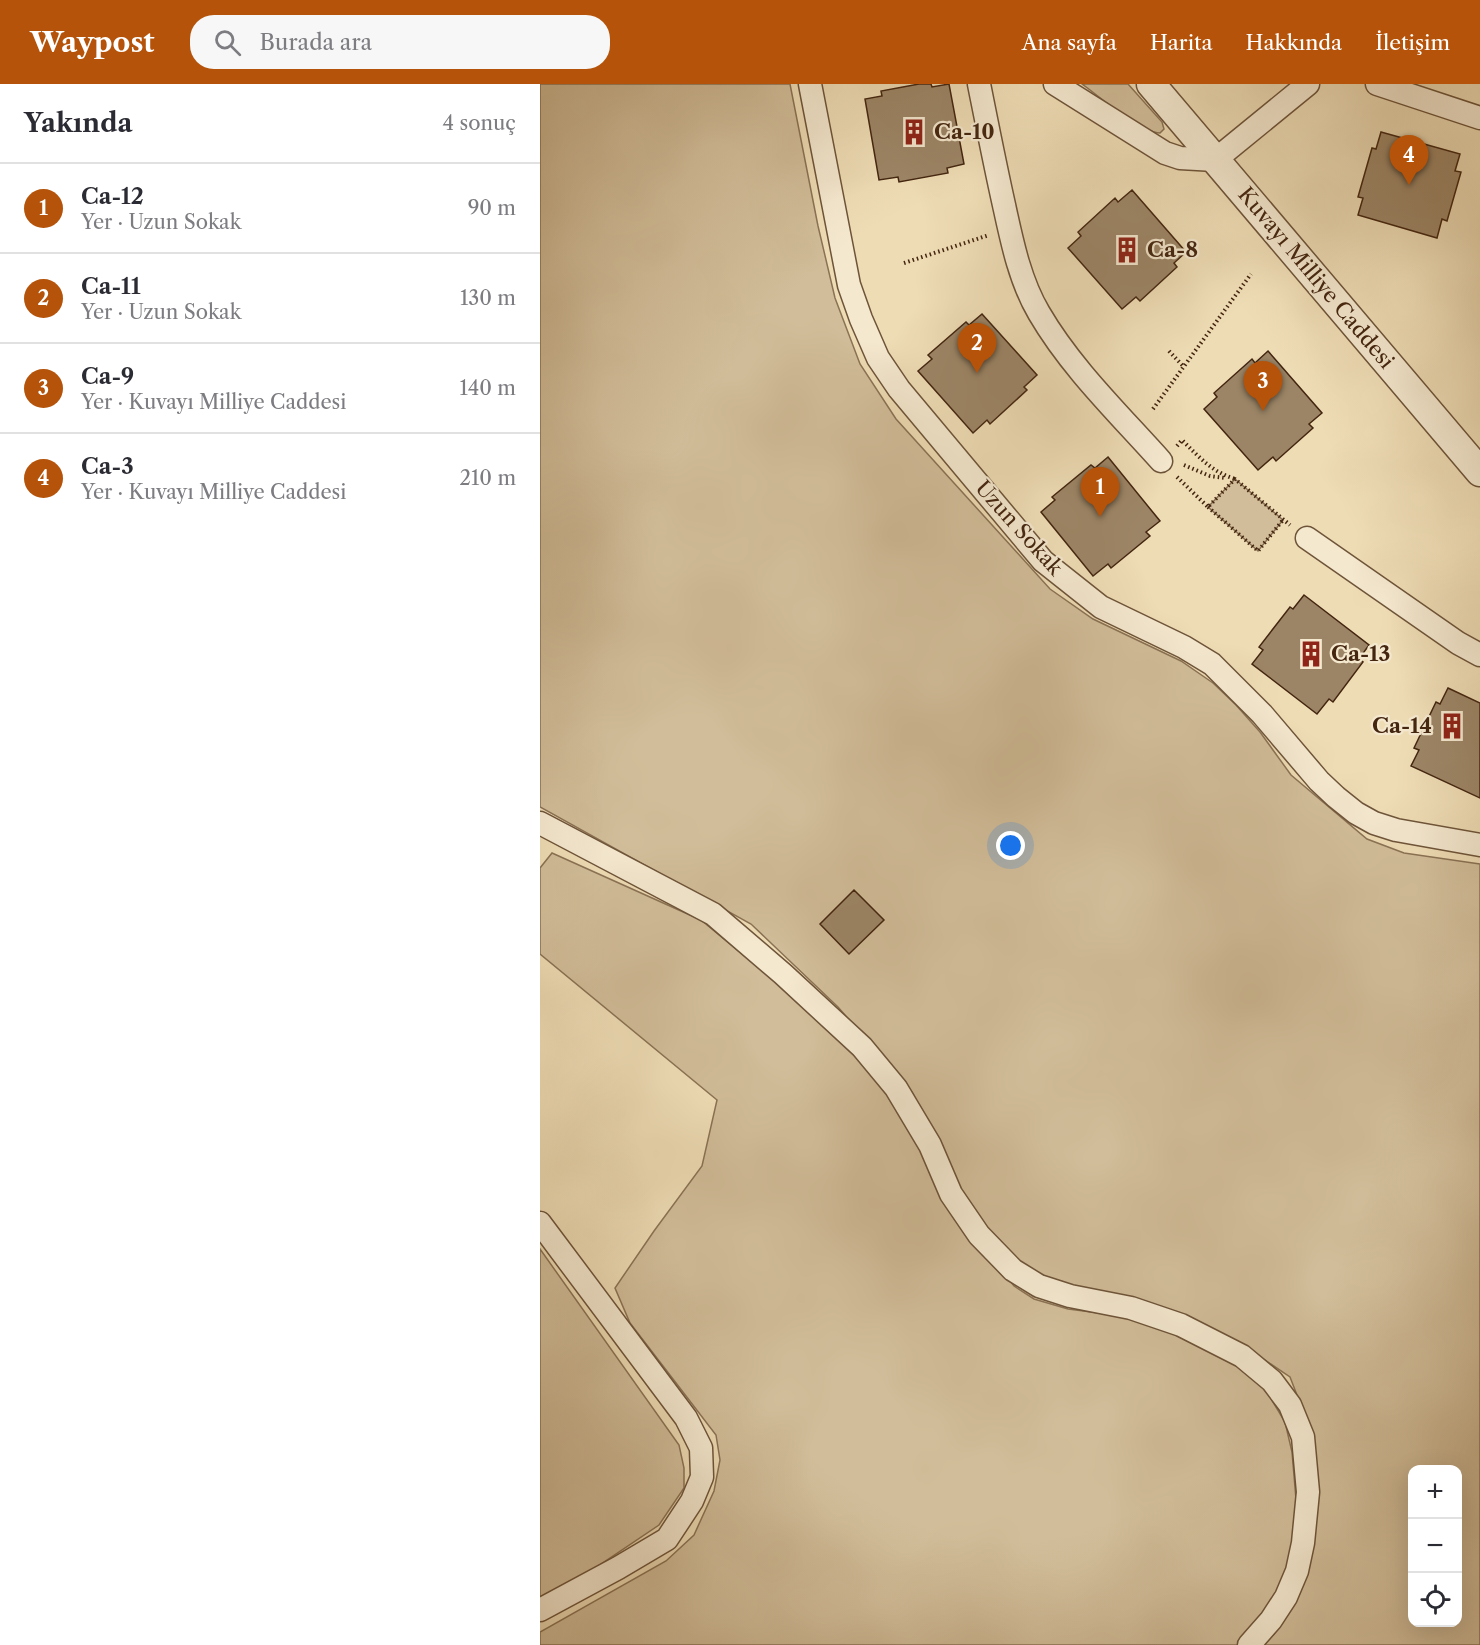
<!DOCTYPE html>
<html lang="tr">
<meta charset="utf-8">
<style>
:root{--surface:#fff;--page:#f7f7f7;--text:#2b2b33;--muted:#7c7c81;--line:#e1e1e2;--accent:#b45309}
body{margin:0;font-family:"Libre Caslon Text",serif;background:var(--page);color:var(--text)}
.controls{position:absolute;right:18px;bottom:18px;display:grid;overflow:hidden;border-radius:12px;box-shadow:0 6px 24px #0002}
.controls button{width:54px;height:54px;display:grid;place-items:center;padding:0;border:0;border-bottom:2px solid var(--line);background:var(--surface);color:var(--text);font:30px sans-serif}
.you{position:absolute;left:471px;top:762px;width:21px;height:21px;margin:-15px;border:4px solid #fff;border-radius:50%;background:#1a73e8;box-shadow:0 0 0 9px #1a73e833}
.badge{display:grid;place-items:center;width:39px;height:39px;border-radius:50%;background:var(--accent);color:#fff;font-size:20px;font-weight:700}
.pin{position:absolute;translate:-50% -50px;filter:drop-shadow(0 2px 3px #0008)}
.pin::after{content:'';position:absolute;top:32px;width:21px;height:18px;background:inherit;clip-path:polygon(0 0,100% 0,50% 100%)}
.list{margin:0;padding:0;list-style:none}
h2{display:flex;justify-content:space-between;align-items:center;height:78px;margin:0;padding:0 24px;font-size:26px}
h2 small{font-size:20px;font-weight:400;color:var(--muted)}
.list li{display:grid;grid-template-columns:39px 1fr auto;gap:18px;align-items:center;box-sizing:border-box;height:90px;padding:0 24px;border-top:2px solid var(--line)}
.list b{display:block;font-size:22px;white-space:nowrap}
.list p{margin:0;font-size:20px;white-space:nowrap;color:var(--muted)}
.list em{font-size:20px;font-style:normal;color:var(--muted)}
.icon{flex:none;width:33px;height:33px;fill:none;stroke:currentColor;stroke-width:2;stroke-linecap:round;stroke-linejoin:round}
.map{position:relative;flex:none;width:940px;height:1561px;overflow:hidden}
header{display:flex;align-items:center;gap:36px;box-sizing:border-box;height:84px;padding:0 30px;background:var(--accent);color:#fff}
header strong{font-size:28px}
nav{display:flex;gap:33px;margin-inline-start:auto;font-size:21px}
.search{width:420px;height:54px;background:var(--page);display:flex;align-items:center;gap:15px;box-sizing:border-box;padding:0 21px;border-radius:24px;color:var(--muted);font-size:22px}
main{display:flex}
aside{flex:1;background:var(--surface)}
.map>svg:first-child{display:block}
</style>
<header>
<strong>Waypost</strong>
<div class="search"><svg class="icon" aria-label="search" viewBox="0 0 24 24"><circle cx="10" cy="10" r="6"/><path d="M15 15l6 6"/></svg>Burada ara</div>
<nav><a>Ana sayfa</a><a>Harita</a><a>Hakkında</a><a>İletişim</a></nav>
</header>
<main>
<aside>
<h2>Yakında<small>4 sonuç</small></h2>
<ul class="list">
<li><span class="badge">1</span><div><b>Ca-12</b><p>Yer · Uzun Sokak</p></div><em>90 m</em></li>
<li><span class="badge">2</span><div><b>Ca-11</b><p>Yer · Uzun Sokak</p></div><em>130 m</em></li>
<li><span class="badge">3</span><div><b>Ca-9</b><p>Yer · Kuvayı Milliye Caddesi</p></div><em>140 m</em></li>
<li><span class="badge">4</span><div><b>Ca-3</b><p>Yer · Kuvayı Milliye Caddesi</p></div><em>210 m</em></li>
</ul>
</aside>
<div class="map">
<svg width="940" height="1561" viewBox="0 0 940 1561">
<rect width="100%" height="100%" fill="#eedcb5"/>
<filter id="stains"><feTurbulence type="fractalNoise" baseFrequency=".00333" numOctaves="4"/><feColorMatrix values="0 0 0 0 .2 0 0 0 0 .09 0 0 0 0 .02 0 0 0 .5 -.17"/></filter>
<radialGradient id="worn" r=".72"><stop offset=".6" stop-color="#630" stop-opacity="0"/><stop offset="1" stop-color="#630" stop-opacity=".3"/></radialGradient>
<path fill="#d1bd99" stroke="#8a7254" stroke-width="1.5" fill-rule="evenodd" d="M 0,0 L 250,0 L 278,142 L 295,214 L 320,280 L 356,335 L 510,505 L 553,535 L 641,577 L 673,599 L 696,621 L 720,648 L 751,691 L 827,755 L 864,769 L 940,780 L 940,1561 L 724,1561 L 734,1550 L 753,1520 L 767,1337 L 750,1293 L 713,1268 L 512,1196 L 489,1186 L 446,1146 L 424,1112 L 372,1008 L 298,923 L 211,840 L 0,723 ZM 872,1386 L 918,1386 L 918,1538 L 872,1538 Z
M 542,0 L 588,0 L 622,38 L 624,45 L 620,49 C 600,48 560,13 542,0 Z
M 695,395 L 743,436 L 718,467 L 668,423 Z
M 12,769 L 161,836 L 281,935 L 322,977 L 367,1037 L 452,1175 L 474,1202 L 494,1215 L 528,1225 L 567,1230 L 612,1239 L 701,1284 L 727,1308 L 745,1338 L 752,1368 L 757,1427 L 755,1459 L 742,1506 L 703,1561 L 0,1561 L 0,1548 L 126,1477 L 154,1451 L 174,1407 L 180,1376 L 176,1351 L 90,1239 L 75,1204 L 114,1147 L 162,1082 L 177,1016 L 0,870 L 0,784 Z
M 0,1165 L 139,1361 L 144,1384 L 144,1404 L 119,1441 L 55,1484 L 0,1516 Z"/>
<path fill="#9c8566" stroke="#442610" stroke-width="1.5" d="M 379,0 L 391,0 L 392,3 L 409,0 L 424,80 L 407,84 L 408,89 L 359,98 L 358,93 L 339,96 L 325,15 L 342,12 L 341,7 Z
M 841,48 L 920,70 L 915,87 L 921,88 L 907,137 L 902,135 L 897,154 L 818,131 L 823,114 L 818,113 L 832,64 L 836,65 Z
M 592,106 L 646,168 L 634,179 L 637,183 L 600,217 L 596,213 L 582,225 L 528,164 L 541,152 L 538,148 L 575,114 L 578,118 Z
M 442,230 L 497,291 L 484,303 L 487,306 L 450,340 L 447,336 L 433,349 L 378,287 L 392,275 L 388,271 L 426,238 L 429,241 Z
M 728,267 L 782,329 L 769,340 L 773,344 L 736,377 L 733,373 L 718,386 L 664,325 L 677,313 L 674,309 L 712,275 L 715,279 Z
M 568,373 L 620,437 L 606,448 L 610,452 L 571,484 L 568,480 L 553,492 L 501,428 L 515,416 L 512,413 L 551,381 L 555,384 Z
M 764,511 L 829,561 L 819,575 L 823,578 L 793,618 L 789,615 L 777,630 L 712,580 L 723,566 L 719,563 L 750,523 L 753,525 Z
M 908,604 L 940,619 L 940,714 L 871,682 L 879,666 L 874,664 L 896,618 L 900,620 Z
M 314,806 L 344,836 L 309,870 L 280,840 Z"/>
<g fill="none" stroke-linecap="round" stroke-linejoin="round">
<g stroke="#6e5439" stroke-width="25">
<path id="minor" d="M 270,0 L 309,201 L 321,235 L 338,274 L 359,305 L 503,477 L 561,523 L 644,563 L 672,580 L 722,630 L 779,697 L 796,713 L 816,729 L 834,739 L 856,746 L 940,761
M 439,0 C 447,40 455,81 464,121 C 472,158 480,197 499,229 C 531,284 579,330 621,377
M 515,0 L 625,69 L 640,74 L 675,76 L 768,0
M 837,0 L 940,34
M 767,454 L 918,559 L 940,571
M 0,739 L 173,830 L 243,890 L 322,963 L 356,1004 L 390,1061 L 411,1110 L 439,1151 L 473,1186 L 499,1202 L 530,1212 L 591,1224 L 641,1241 L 702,1272 L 732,1297 L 750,1321 L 763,1353 L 768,1408 L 763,1459 L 757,1487 L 746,1513 L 731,1536 L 709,1561
M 0,1139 L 146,1334 L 161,1364 L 162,1393 L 152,1417 L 127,1455 L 78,1484 L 0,1526"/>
</g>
<g stroke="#6e5439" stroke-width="31">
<path id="tertiary" d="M 611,0 L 940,388"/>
</g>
<path stroke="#442610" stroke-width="4" stroke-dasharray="1.5 3" stroke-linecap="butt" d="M 364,179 L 449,151
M 629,267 L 643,282
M 613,325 L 711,190
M 637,362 L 642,356 C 659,373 672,388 695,395
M 644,381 L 670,392 L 685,394
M 637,393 L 668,423 L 695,395 L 750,441
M 668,423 L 718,467 L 743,436"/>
<use href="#minor" stroke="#f4e8cf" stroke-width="22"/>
<use href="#tertiary" stroke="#f4e8cf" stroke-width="28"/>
</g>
<defs>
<g id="building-bare" transform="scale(2.07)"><path d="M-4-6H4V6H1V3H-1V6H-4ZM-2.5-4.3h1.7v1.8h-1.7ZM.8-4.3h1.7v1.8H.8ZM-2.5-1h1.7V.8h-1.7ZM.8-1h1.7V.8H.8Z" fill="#8f2418" stroke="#f4e8cf" stroke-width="2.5" paint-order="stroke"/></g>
</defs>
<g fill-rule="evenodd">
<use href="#building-bare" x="374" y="48"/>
<use href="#building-bare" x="587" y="166"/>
<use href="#building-bare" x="771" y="570"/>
<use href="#building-bare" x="912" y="642"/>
</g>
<g text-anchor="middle" stroke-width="4.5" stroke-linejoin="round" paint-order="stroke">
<g font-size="21" font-weight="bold" fill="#442610" stroke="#f4e8cf" text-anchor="start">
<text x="394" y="55">Ca-10</text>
<text x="607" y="173">Ca-8</text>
<text x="791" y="577">Ca-13</text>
<text x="892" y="649" text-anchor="end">Ca-14</text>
</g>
<g font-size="21" fill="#442610" stroke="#f4e8cf">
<text transform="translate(776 194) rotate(50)" y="7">Kuvayı Milliye Caddesi</text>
<text transform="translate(479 444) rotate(48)" y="7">Uzun Sokak</text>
</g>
</g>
<rect width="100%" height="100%" filter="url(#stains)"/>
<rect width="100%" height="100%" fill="url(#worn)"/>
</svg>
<div class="controls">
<button>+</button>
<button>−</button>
<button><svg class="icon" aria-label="locate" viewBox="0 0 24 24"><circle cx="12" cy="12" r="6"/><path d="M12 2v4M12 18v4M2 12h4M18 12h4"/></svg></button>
</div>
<div class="you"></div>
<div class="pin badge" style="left:560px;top:433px">1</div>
<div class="pin badge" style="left:437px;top:289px">2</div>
<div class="pin badge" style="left:723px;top:327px">3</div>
<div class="pin badge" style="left:869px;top:101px">4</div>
</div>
</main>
